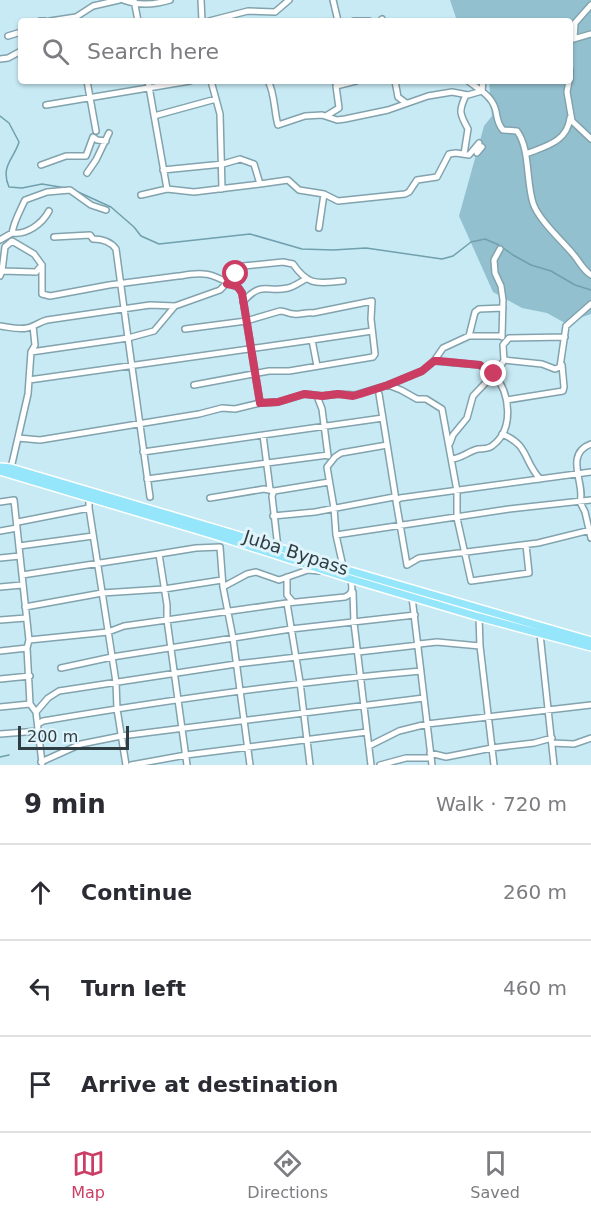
<!DOCTYPE html>
<meta charset="utf-8">
<style>
:root{--surface:#fff;--page:#f2f2f3;--text:#2b2b33;--muted:#7c7c81;--line:#e1e1e2;--accent:#cc3d64}
body{margin:0;font-family:"DejaVu Sans",sans-serif;background:var(--page);color:var(--text)}
.scale{position:absolute;left:18px;bottom:15px;width:111px;box-sizing:border-box;padding-left:6px;border:3px solid #2f3d42;border-top:0;font-size:16px;line-height:21px;white-space:nowrap;color:#2f3d42;-webkit-text-stroke:4px #e0f5fb;paint-order:stroke}
.stop{position:absolute;width:18px;height:18px;margin:-14px;border:4px solid #cc3d64;border-radius:50%;background:#fff}
.stop.end{background:#cc3d64;border-color:#fff;box-shadow:0 2px 6px #0008}
.list{margin:0;padding:0;list-style:none}
h2{display:flex;justify-content:space-between;align-items:center;height:78px;margin:0;padding:0 24px;font-size:26px}
h2 small{font-size:20px;font-weight:400;color:var(--muted)}
.list li{display:grid;grid-template-columns:39px 1fr auto;gap:18px;align-items:center;box-sizing:border-box;height:96px;padding:0 24px;border-top:2px solid var(--line)}
.list b{display:block;font-size:22px;white-space:nowrap}
.list em{font-size:20px;font-style:normal;color:var(--muted)}
.icon{flex:none;width:33px;height:33px;fill:none;stroke:currentColor;stroke-width:2;stroke-linecap:round;stroke-linejoin:round}
.map{position:relative;flex:none;width:591px;height:765px;overflow:hidden}
.search{position:absolute;background:var(--surface);box-shadow:0 2px 4px #0004;left:18px;right:18px;top:18px;height:66px;display:flex;align-items:center;gap:15px;box-sizing:border-box;padding:0 21px;border-radius:6px;color:var(--muted);font-size:22px}
.sheet{height:366px;background:var(--surface)}
nav{display:flex;justify-content:space-around;align-items:center;box-sizing:border-box;height:84px;border-top:2px solid var(--line);background:var(--surface);font-size:16px;color:var(--muted)}
nav a{display:grid;justify-items:center;gap:3px}
nav .on{color:var(--accent)}
.map>svg:first-child{display:block}
</style>
<div class="map">
<svg width="591" height="765" viewBox="0 0 591 765">
<rect width="100%" height="100%" fill="#c7eaf5"/>
<path fill="#92c0ce" d="M 450,0 L 591,0 L 591,314 L 565,323 L 547,313 L 522,308 L 493,292 L 459,216 L 484,126 L 492,116 L 489,81 L 570,81 L 570,21 L 457,21 Z"/>
<g fill="none" stroke-linecap="round" stroke-linejoin="round">
<path stroke="#709fad" stroke-width="1.5" d="M 0,116 L 9,123 L 19,142 C 14,159 0,166 9,187 L 22,188 L 42,184 L 66,188
M 76,191 L 111,207 L 134,227 L 141,236 L 159,244 L 250,234 L 302,249 L 333,250 L 366,248 L 442,259 L 453,256 L 471,242 L 485,239 L 499,245 L 513,255 L 531,265 L 551,271 L 575,285 L 591,290
M 0,757 L 9,755"/>
<g stroke="#82a3ad" stroke-width="8">
<path id="minor" d="M 123,0 C 139,6 154,5 170,0
M 134,0 L 138,21
M 201,0 L 202,21
M 333,0 L 338,21
M 382,19 L 383,21
M 40,21 L 45,21
M 50,21 L 76,17 L 93,6 L 119,0
M 209,21 L 248,11 L 275,12 L 289,0
M 354,21 L 369,21
M 8,36 L 21,32
M 574,38 L 575,23 L 591,5
M 570,40 L 591,34
M 0,59 L 8,58 L 21,51
M 570,70 L 570,79
M 87,81 L 96,131
M 148,81 L 167,189
M 211,81 L 220,114 L 222,189
M 268,81 C 275,93 274,112 278,125 L 305,116 L 322,115 L 337,120 L 345,119 L 388,110 L 428,96 L 452,92 L 468,95 L 482,91 L 483,81
M 395,81 L 398,97 L 406,103
M 468,81 C 478,89 491,95 495,108 C 498,117 496,122 503,130 L 517,131 C 530,148 526,181 533,203 C 538,219 562,241 573,254 C 580,262 582,269 591,275
M 569,81 L 567,92 L 572,121 L 591,139
M 46,105 L 190,81
M 154,116 L 216,99
M 326,116 L 339,108 L 336,86 L 356,81
M 464,154 L 468,129 C 460,114 458,112 466,95
M 526,154 C 546,146 567,142 570,118
M 41,165 L 66,156 L 86,156 L 93,137 L 97,140 L 106,141
M 163,170 L 223,164 L 240,159 L 254,164 L 260,184 L 288,180 L 299,190 L 324,194 L 338,201 L 405,194 L 409,192 L 417,180 L 437,177 L 449,154 L 456,153 L 469,155 L 479,143 L 477,153 L 482,147
M 87,173 L 96,160 L 109,133
M 141,195 L 167,189 L 194,192 L 260,184
M 319,228 L 324,194
M 12,233 C 27,235 42,224 49,211
M 0,240 L 12,233 C 14,221 20,211 25,200 L 47,192 L 70,190 L 91,205 L 106,210
M 500,249 L 494,260 L 495,273 L 501,286 L 503,300 L 502,337
M 0,271 L 2,271 L 5,247 L 12,241 L 34,254 L 42,265 L 42,294 L 50,296 L 109,285 L 178,276
M 0,276 L 2,271 L 36,272 L 42,265
M 180,276 C 209,270 214,276 239,288 L 242,293 L 260,403
M 243,302 C 262,280 267,293 288,288 C 294,287 300,282 306,279
M 0,326 C 9,327 18,330 27,328 C 34,327 39,322 47,320 L 150,305 L 175,306
M 185,329 L 246,321 L 280,311 C 286,311 288,314 294,314 C 300,315 306,312 313,313 L 372,301 L 371,319 L 375,354 L 373,357 L 289,371 L 269,371 L 194,385
M 469,336 L 475,312 L 479,309 L 503,308
M 312,340 L 372,331
M 31,352 L 128,338 L 116,249 C 111,242 102,239 93,239 L 90,235 L 54,237
M 504,360 L 542,364 L 555,369 L 560,367 L 566,326 L 591,304
M 434,361 L 480,365 L 490,373 L 491,377
M 496,375 L 504,360 L 503,345 L 509,338 L 565,337
M 29,380 L 312,340 L 317,366
M 388,385 L 401,390 L 417,399 L 426,399 L 442,409 L 457,491 L 457,518 L 471,581 L 529,573 L 526,545
M 379,394 L 396,500
M 317,396 L 322,409 L 328,456
M 507,400 L 563,391 L 564,387 L 562,365
M 502,434 C 529,445 523,460 540,479
M 263,435 L 270,489
M 18,438 L 40,440 L 89,432 L 199,414 L 222,408 L 235,409 L 260,403 L 278,402 L 305,394 L 322,396 L 338,394 L 355,395 L 388,385 L 422,371 L 434,361 L 443,348 L 469,336 L 501,336
M 450,443 L 453,435 L 467,418 L 473,396 L 494,374 C 510,393 515,429 492,446 C 488,449 482,449 478,449 C 469,451 462,458 452,459
M 591,444 C 563,454 586,485 580,502 L 585,512 L 591,538
M 143,452 L 383,418
M 11,468 L 28,394 L 31,352 L 35,345 L 33,326
M 591,472 L 400,498 L 396,501 L 407,565 L 419,558 L 538,543 L 591,530
M 147,479 L 328,455
M 150,497 L 128,338 L 154,331 L 175,306 L 220,290 L 243,266 L 283,262 L 293,264 C 309,287 318,283 343,281
M 89,498 L 89,508 L 116,682 L 117,709 L 126,765
M 210,498 L 264,489 L 274,491
M 0,502 L 14,500 L 29,640 L 27,648 L 30,704 L 36,712 L 42,763
M 273,516 L 315,512 L 394,497
M 18,522 L 89,508
M 0,531 L 17,528
M 336,535 L 509,509 L 591,500
M 19,546 L 93,536
M 278,548 L 272,496 L 274,491 L 329,482
M 0,558 L 20,556
M 344,571 L 336,535 L 334,508 L 327,467 L 335,457 L 341,453 L 387,445
M 22,575 L 159,554
M 287,577 L 287,595 L 293,602
M 0,587 L 22,585
M 223,587 L 247,574 L 256,572 L 279,580 L 308,570 L 319,571
M 353,592 L 354,623 L 371,765
M 412,597 L 432,765
M 287,603 L 300,682 L 310,765
M 25,607 L 102,593 L 164,589 L 222,580
M 479,617 L 480,646 L 494,765
M 0,620 L 26,618
M 540,634 L 554,765
M 29,640 L 108,632 L 124,626 L 287,603 L 345,597 C 354,593 352,588 351,579
M 419,644 L 437,642 L 480,646
M 0,651 L 27,648
M 358,652 L 419,645
M 61,668 L 112,657 L 291,629 L 415,615
M 0,679 L 30,676
M 0,707 L 30,704
M 36,712 L 48,698 L 59,691 L 236,664 L 357,650
M 38,724 L 43,721 C 168,700 294,682 421,671
M 0,734 L 38,731
M 552,743 L 574,744 L 591,738
M 369,746 L 399,731 L 427,724 L 591,705
M 430,753 L 446,757 L 492,748 L 534,743 L 552,738
M 41,762 L 81,744 L 121,736 L 424,698
M 131,765 L 186,755 L 367,732
M 187,765 L 167,620 L 167,605 L 159,554 L 196,548 L 220,547 L 223,587 L 233,638 L 250,765
M 380,765 L 406,758 L 431,758"/>
</g>
<g stroke="#fff" stroke-width="10">
<path id="major" d="M 0,467 L 11,468 L 277,547 L 344,569 L 591,641
M 0,471 L 214,535 L 351,579 L 479,617 L 591,647"/>
</g>
<use href="#minor" stroke="#fff" stroke-width="5"/>
<use href="#major" stroke="#96e6fb" stroke-width="7"/>
</g>
<g fill="none" stroke-linecap="round" stroke-linejoin="round">
<path stroke="#cc3d64" stroke-width="8" d="M 236,274 L 227,284 L 237,286 L 242,293 L 260,403 L 278,402 L 304,394 L 322,396 L 338,394 L 353,396 L 360,394 L 388,385 L 422,371 L 434,361 L 439,361 L 480,365 L 490,373 L 491,377 L 494,374"/>
</g>
<g text-anchor="middle" stroke-width="6" stroke-linejoin="round" paint-order="stroke">
<g font-size="18" fill="#2f3d42" stroke="#e0f5fb">
<text transform="translate(296 553) rotate(18)" y="6">Juba Bypass</text>
</g>
</g>
</svg>
<div class="scale">200 m</div>
<div class="stop" style="left:236px;top:274px"></div>
<div class="stop end" style="left:494px;top:374px"></div>
<div class="search"><svg class="icon" aria-label="search" viewBox="0 0 24 24"><circle cx="10" cy="10" r="6"/><path d="M15 15l6 6"/></svg>Search here</div>
</div>
<section class="sheet">
<h2>9 min<small>Walk · 720 m</small></h2>
<ul class="list">
<li><svg class="icon" aria-label="ahead" viewBox="0 0 24 24"><path d="M12 20V5M6 11l6-6 6 6"/></svg><div><b>Continue</b></div><em>260 m</em></li>
<li><svg class="icon" aria-label="left" viewBox="0 0 24 24"><path d="M17 20v-9H6M10 6l-5 5 5 5"/></svg><div><b>Turn left</b></div><em>460 m</em></li>
<li><svg class="icon" aria-label="arrive" viewBox="0 0 24 24"><path d="M6 21V4h12l-3 4 3 4H6"/></svg><div><b>Arrive at destination</b></div></li>
</ul>
</section>
<nav>
<a class="on"><svg class="icon" aria-label="map" viewBox="0 0 24 24"><path d="M3 6l6-2 6 2 6-2v14l-6 2-6-2-6 2zM9 4v14M15 6v14"/></svg>Map</a>
<a><svg class="icon" aria-label="directions" viewBox="0 0 24 24"><path d="M12 3l9 9-9 9-9-9zM9 14v-3h6M13 9l2 2-2 2"/></svg>Directions</a>
<a><svg class="icon" aria-label="saved" viewBox="0 0 24 24"><path d="M7 4h10v16l-5-4-5 4z"/></svg>Saved</a>
</nav>
